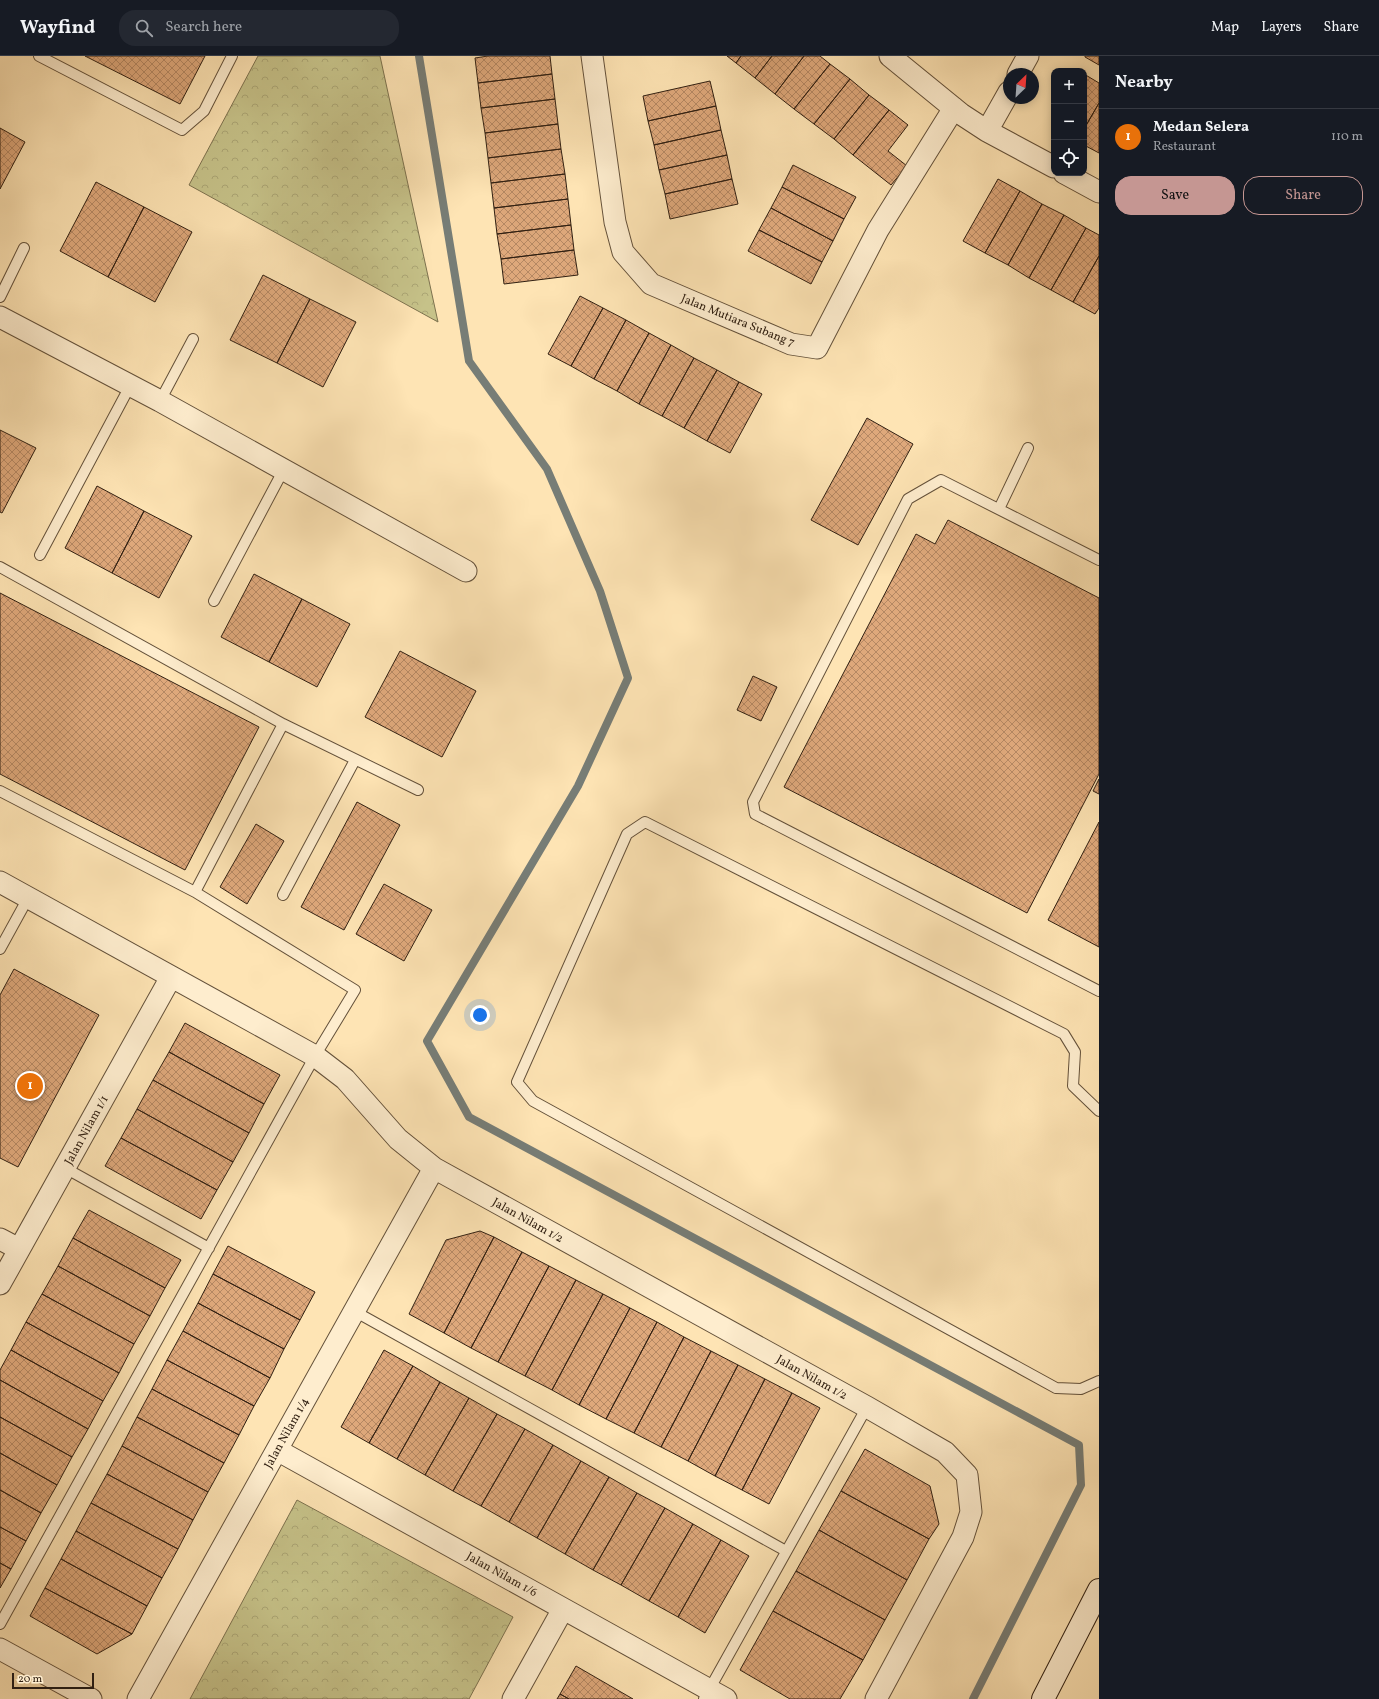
<!DOCTYPE html>
<meta charset="utf-8">
<style>
:root{--surface:#171b24;--page:#242831;--text:#f1f3f6;--muted:#9ea1a6;--line:#363941;--accent:#c59692}
body{margin:0;font-family:Vollkorn,serif;background:var(--page);color:var(--text)}
.controls{position:absolute;right:12px;top:12px;display:grid;overflow:hidden;border-radius:8px;box-shadow:0 2px 10px #0003}
.controls button{width:36px;height:36px;display:grid;place-items:center;padding:0;border:0;border-bottom:1px solid var(--line);background:var(--surface);color:var(--text);font:20px sans-serif}
.compass{position:absolute;left:1003px;top:12px;width:36px;height:36px;border-radius:50%;background:var(--surface);box-shadow:0 2px 10px #0003;rotate:25deg}
.scale{position:absolute;left:12px;bottom:10px;width:82px;box-sizing:border-box;padding-left:4px;border:2px solid #312012;border-top:0;font-size:11px;line-height:14px;white-space:nowrap;color:#312012;-webkit-text-stroke:3px #feedce;paint-order:stroke}
.you{position:absolute;left:480px;top:959px;width:14px;height:14px;margin:-10px;border:3px solid #fff;border-radius:50%;background:#1a73e8;box-shadow:0 0 0 6px #1a73e833}
.badge{display:grid;place-items:center;width:26px;height:26px;border-radius:50%;background:var(--accent);color:#fff;font-size:13px;font-weight:700}
.pin{position:absolute;translate:-50% -50%;border:2px solid #fff;box-shadow:0 1px 4px #0006}
.list{margin:0;padding:0;list-style:none}
h2{display:flex;justify-content:space-between;align-items:center;height:52px;margin:0;padding:0 16px;font-size:17px}
h2 small{font-size:13px;font-weight:400;color:var(--muted)}
.list li{display:grid;grid-template-columns:26px 1fr auto;gap:12px;align-items:center;box-sizing:border-box;height:56px;padding:0 16px;border-top:1px solid var(--line)}
.list b{display:block;font-size:15px;white-space:nowrap}
.list p{margin:0;font-size:13px;white-space:nowrap;color:var(--muted)}
.list em{font-size:13px;font-style:normal;color:var(--muted)}
.actions{display:flex;gap:8px;padding:12px 16px}
.actions a{flex:1;padding:9px 0;border:1px solid var(--accent);border-radius:16px;text-align:center;font-size:14px;color:var(--accent)}
.actions .main{background:var(--accent);color:#111}
.icon{flex:none;width:22px;height:22px;fill:none;stroke:currentColor;stroke-width:2;stroke-linecap:round;stroke-linejoin:round}
.map{position:relative;flex:none;width:1099px;height:1643px;overflow:hidden}
header{display:flex;align-items:center;gap:24px;box-sizing:border-box;height:56px;padding:0 20px;background:var(--surface);border-bottom:1px solid var(--line)}
header strong{font-size:19px}
nav{display:flex;gap:22px;margin-inline-start:auto;font-size:14px}
.search{width:280px;height:36px;background:var(--page);display:flex;align-items:center;gap:10px;box-sizing:border-box;padding:0 14px;border-radius:16px;color:var(--muted);font-size:15px}
main{display:flex}
aside{flex:1;background:var(--surface)}
.map>svg:first-child{display:block}
</style>
<header>
<strong>Wayfind</strong>
<div class="search"><svg class="icon" aria-label="search" viewBox="0 0 24 24"><circle cx="10" cy="10" r="6"/><path d="M15 15l6 6"/></svg>Search here</div>
<nav><a>Map</a><a>Layers</a><a>Share</a></nav>
</header>
<main>
<div class="map">
<svg width="1099" height="1643" viewBox="0 0 1099 1643">
<defs>
<pattern id="park-crowns" width="20" height="18" patternUnits="userSpaceOnUse"><rect width="20" height="18" fill="#c6c289"/><path d="M2 6a3 3 0 1 1 6 0M12 15a3 3 0 1 1 6 0" fill="none" stroke="#aba675"/></pattern>
<pattern id="building-cross-hatch" width="8" height="8" patternUnits="userSpaceOnUse"><rect width="8" height="8" fill="#dea87b"/><path d="M0 0l8 8M0 8l8-8" fill="none" stroke="#b58863"/></pattern>
</defs>
<rect width="100%" height="100%" fill="#fee4b4"/>
<filter id="stains"><feTurbulence type="fractalNoise" baseFrequency=".005" numOctaves="4"/><feColorMatrix values="0 0 0 0 .2 0 0 0 0 .09 0 0 0 0 .02 0 0 0 .5 -.17"/></filter>
<radialGradient id="worn" r=".72"><stop offset=".6" stop-color="#630" stop-opacity="0"/><stop offset="1" stop-color="#630" stop-opacity=".3"/></radialGradient>
<path fill="url(#park-crowns)" stroke="#7c714e" d="M 258,0 L 380,0 L 438,266 L 189,129 Z
M 297,1444 L 513,1561 L 469,1643 L 190,1643 Z"/>
<g fill="none" stroke-linecap="round" stroke-linejoin="round">
<path stroke="#777d76" stroke-width="8" d="M 419,0 L 469,305 L 547,413 L 600,535 L 628,622 L 578,730 L 427,985 L 469,1061 L 1079,1389 L 1081,1429 L 973,1643"/>
</g>
<path fill="url(#building-cross-hatch)" stroke="#312012" d="M 85,0 L 205,0 L 180,48 Z
M 488,0 L 550,0 L 552,18 L 478,27 L 475,2 Z
M 727,0 L 741,0 L 736,7 Z
M 741,0 L 772,0 L 755,22 L 736,7 Z
M 772,0 L 804,0 L 775,38 L 755,22 Z
M 804,0 L 820,0 L 830,8 L 794,53 L 775,38 Z
M 1085,0 L 1099,0 L 1099,9 L 1085,1 Z
M 830,8 L 850,23 L 814,68 L 794,53 Z
M 552,18 L 555,43 L 481,52 L 478,27 Z
M 1084,18 L 1099,27 L 1099,47 L 1084,73 Z
M 850,23 L 869,39 L 834,83 L 814,68 Z
M 710,25 L 716,50 L 648,65 L 643,40 Z
M 869,39 L 889,54 L 853,99 L 834,83 Z
M 555,43 L 558,68 L 485,77 L 481,52 Z
M 1099,47 L 1099,97 L 1084,89 L 1084,73 Z
M 716,50 L 721,74 L 654,89 L 648,65 Z
M 889,54 L 908,69 L 888,95 L 907,110 L 891,129 L 853,99 Z
M 558,68 L 561,93 L 488,102 L 485,77 Z
M 0,72 L 25,86 L 0,133 Z
M 721,74 L 727,99 L 659,114 L 654,89 Z
M 561,93 L 565,118 L 491,127 L 488,102 Z
M 727,99 L 732,123 L 665,138 L 659,114 Z
M 793,109 L 856,141 L 844,163 L 782,131 Z
M 565,118 L 568,143 L 494,152 L 491,127 Z
M 732,123 L 738,148 L 670,163 L 665,138 Z
M 998,123 L 1020,135 L 985,197 L 963,185 Z
M 96,126 L 144,151 L 108,221 L 60,195 Z
M 782,131 L 844,163 L 833,185 L 771,152 Z
M 1020,135 L 1042,148 L 1008,209 L 985,197 Z
M 568,143 L 571,169 L 497,178 L 494,152 Z
M 1042,148 L 1064,159 L 1029,222 L 1008,209 Z
M 144,151 L 192,176 L 155,246 L 108,221 Z
M 771,152 L 833,185 L 822,206 L 759,174 Z
M 1064,159 L 1086,172 L 1051,234 L 1029,222 Z
M 571,169 L 574,194 L 501,203 L 497,178 Z
M 1086,172 L 1099,179 L 1099,200 L 1073,246 L 1051,234 Z
M 759,174 L 822,206 L 811,228 L 748,195 Z
M 574,194 L 578,219 L 504,228 L 501,203 Z
M 1099,200 L 1099,252 L 1095,258 L 1073,246 Z
M 263,219 L 310,243 L 277,307 L 230,284 Z
M 580,240 L 603,252 L 571,310 L 548,298 Z
M 310,243 L 356,266 L 323,331 L 277,307 Z
M 603,252 L 626,264 L 594,323 L 571,310 Z
M 626,264 L 649,277 L 617,335 L 594,323 Z
M 649,277 L 671,289 L 639,348 L 617,335 Z
M 671,289 L 694,302 L 662,360 L 639,348 Z
M 694,302 L 717,314 L 684,372 L 662,360 Z
M 717,314 L 739,326 L 707,385 L 684,372 Z
M 739,326 L 762,338 L 730,397 L 707,385 Z
M 867,362 L 913,388 L 858,489 L 811,464 Z
M 0,374 L 36,392 L 2,457 L 0,456 Z
M 97,430 L 144,455 L 112,517 L 65,492 Z
M 144,455 L 192,480 L 159,542 L 112,517 Z
M 948,464 L 1099,542 L 1099,718 L 1027,857 L 784,731 L 916,478 L 935,488 Z
M 254,518 L 302,543 L 269,606 L 221,581 Z
M 0,537 L 259,671 L 185,814 L 0,718 Z
M 302,543 L 350,568 L 317,631 L 269,606 Z
M 400,595 L 476,635 L 442,701 L 365,661 Z
M 753,620 L 777,631 L 761,665 L 737,654 Z
M 1099,723 L 1099,738 L 1093,735 Z
M 357,746 L 400,769 L 344,874 L 301,851 Z
M 1099,766 L 1099,891 L 1048,864 Z
M 256,768 L 284,785 L 247,848 L 220,831 Z
M 384,828 L 432,854 L 404,905 L 356,878 Z
M 14,913 L 99,959 L 18,1111 L 0,1102 L 0,939 Z
M 185,967 L 280,1019 L 264,1048 L 169,996 Z
M 169,996 L 264,1048 L 249,1077 L 153,1024 Z
M 153,1024 L 249,1077 L 233,1106 L 137,1053 Z
M 137,1053 L 233,1106 L 217,1134 L 121,1082 Z
M 121,1082 L 217,1134 L 201,1163 L 105,1110 Z
M 89,1154 L 181,1204 L 165,1232 L 73,1182 Z
M 480,1175 L 494,1181 L 444,1277 L 409,1258 L 446,1184 Z
M 494,1181 L 522,1196 L 471,1292 L 444,1277 Z
M 73,1182 L 165,1232 L 150,1260 L 58,1210 Z
M 228,1190 L 315,1236 L 300,1264 L 213,1218 Z
M 522,1196 L 549,1210 L 498,1306 L 471,1292 Z
M 58,1210 L 150,1260 L 134,1288 L 42,1238 Z
M 549,1210 L 576,1224 L 525,1320 L 498,1306 Z
M 213,1218 L 300,1264 L 284,1293 L 198,1247 Z
M 576,1224 L 603,1238 L 552,1334 L 525,1320 Z
M 42,1238 L 134,1288 L 119,1317 L 26,1266 Z
M 603,1238 L 630,1252 L 579,1349 L 552,1334 Z
M 198,1247 L 284,1293 L 270,1322 L 183,1275 Z
M 630,1252 L 657,1266 L 606,1363 L 579,1349 Z
M 26,1266 L 119,1317 L 103,1345 L 11,1294 Z
M 657,1266 L 684,1281 L 634,1377 L 606,1363 Z
M 183,1275 L 270,1322 L 254,1350 L 167,1304 Z
M 684,1281 L 711,1295 L 661,1391 L 634,1377 Z
M 11,1294 L 103,1345 L 88,1373 L 0,1324 L 0,1314 Z
M 384,1294 L 413,1310 L 369,1387 L 341,1371 Z
M 711,1295 L 738,1309 L 688,1405 L 661,1391 Z
M 167,1304 L 254,1350 L 239,1379 L 152,1333 Z
M 738,1309 L 765,1323 L 715,1420 L 688,1405 Z
M 413,1310 L 440,1326 L 397,1403 L 369,1387 Z
M 765,1323 L 792,1337 L 742,1434 L 715,1420 Z
M 0,1324 L 88,1373 L 72,1401 L 0,1361 Z
M 440,1326 L 469,1342 L 425,1419 L 397,1403 Z
M 152,1333 L 239,1379 L 224,1407 L 137,1361 Z
M 792,1337 L 820,1352 L 769,1448 L 742,1434 Z
M 469,1342 L 497,1358 L 453,1435 L 425,1419 Z
M 497,1358 L 525,1373 L 481,1450 L 453,1435 Z
M 0,1361 L 72,1401 L 57,1429 L 0,1397 Z
M 137,1361 L 224,1407 L 208,1436 L 122,1390 Z
M 525,1373 L 553,1389 L 509,1466 L 481,1450 Z
M 553,1389 L 581,1405 L 537,1482 L 509,1466 Z
M 122,1390 L 208,1436 L 193,1464 L 107,1418 Z
M 865,1393 L 930,1430 L 939,1468 L 929,1483 L 841,1435 Z
M 0,1397 L 57,1429 L 41,1457 L 0,1434 Z
M 581,1405 L 609,1421 L 565,1498 L 537,1482 Z
M 107,1418 L 193,1464 L 178,1493 L 91,1447 Z
M 609,1421 L 637,1437 L 593,1514 L 565,1498 Z
M 0,1434 L 41,1457 L 26,1485 L 0,1471 Z
M 841,1435 L 929,1483 L 907,1524 L 819,1474 Z
M 637,1437 L 665,1452 L 621,1529 L 593,1514 Z
M 91,1447 L 178,1493 L 162,1522 L 76,1475 Z
M 665,1452 L 693,1468 L 649,1545 L 621,1529 Z
M 693,1468 L 721,1484 L 678,1561 L 649,1545 Z
M 0,1471 L 26,1485 L 11,1513 L 0,1507 Z
M 819,1474 L 907,1524 L 885,1564 L 796,1515 Z
M 76,1475 L 162,1522 L 147,1550 L 61,1503 Z
M 721,1484 L 749,1500 L 705,1577 L 678,1561 Z
M 61,1503 L 147,1550 L 132,1578 L 45,1532 Z
M 0,1507 L 11,1513 L 0,1532 Z
M 796,1515 L 885,1564 L 863,1604 L 773,1555 Z
M 45,1532 L 132,1578 L 97,1598 L 30,1560 Z
M 773,1555 L 863,1604 L 840,1643 L 790,1643 L 740,1614 Z
M 576,1610 L 633,1643 L 569,1643 L 560,1638 Z
M 560,1638 L 569,1643 L 557,1643 Z"/>
<g fill="none" stroke-linecap="round" stroke-linejoin="round">
<g stroke="#64513a" stroke-width="12">
<path id="service" d="M 39,0 L 182,74 L 204,55 L 232,0
M 0,241 L 24,192
M 160,345 L 193,283
M 999,453 L 1028,392
M 40,499 L 130,330
M 1099,504 L 941,424 L 908,443 L 753,746 L 755,758 L 1099,935
M 0,511 L 283,668 L 418,734
M 214,545 L 284,413
M 0,735 L 195,836 L 283,668
M 283,839 L 355,704
M 0,893 L 28,842
M 1099,1055 L 1073,1030 L 1075,996 L 1064,978 L 645,766 L 627,778 L 517,1026 L 533,1045 L 1056,1332 L 1081,1333 L 1099,1325
M 65,1112 L 209,1192
M 354,1255 L 786,1495
M 0,1568 L 315,1000 L 355,934 L 195,836
M 704,1643 L 867,1351"/>
</g>
<g stroke="#64513a" stroke-width="23">
<path id="minor" d="M 592,0 L 615,166 L 623,196 L 651,228 L 791,288 L 817,292 L 878,174 L 954,52
M 890,0 L 961,58 L 987,75 L 1054,111
M 1018,18 L 1028,0
M 987,75 L 1009,36
M 1064,117 L 1099,136
M 0,261 L 160,345 L 466,515
M 0,826 L 315,1000 L 345,1023 L 398,1083 L 434,1112 L 867,1351 L 945,1396 L 967,1419 L 971,1456 L 963,1481 L 876,1643
M 0,1183 L 19,1193
M 0,1228 L 171,921
M 277,1394 L 726,1643
M 0,1593 L 91,1643
M 138,1643 L 434,1112
M 513,1643 L 563,1553"/>
</g>
<g stroke="#312012" stroke-width="24">
<path id="secondary" d="M 1043,1643 L 1099,1534"/>
</g>
<use href="#service" stroke="#feedce" stroke-width="10"/>
<use href="#minor" stroke="#feedce" stroke-width="21"/>
<use href="#secondary" stroke="#feedce" stroke-width="22"/>
</g>
<g text-anchor="middle" stroke-width="3.5" stroke-linejoin="round" paint-order="stroke">
<g font-size="12" fill="#312012" stroke="#feedce">
<text transform="translate(738 264) rotate(22)" y="4">Jalan Mutiara Subang 7</text>
<text transform="translate(86 1074) rotate(-61)" y="4">Jalan Nilam 1/1</text>
<text transform="translate(528 1164) rotate(29)" y="4">Jalan Nilam 1/2</text>
<text transform="translate(812 1321) rotate(29)" y="4">Jalan Nilam 1/2</text>
<text transform="translate(286 1377) rotate(-61)" y="4">Jalan Nilam 1/4</text>
<text transform="translate(502 1518) rotate(29)" y="4">Jalan Nilam 1/6</text>
</g>
</g>
<rect width="100%" height="100%" filter="url(#stains)"/>
<rect width="100%" height="100%" fill="url(#worn)"/>
</svg>
<div class="controls">
<button>+</button>
<button>−</button>
<button><svg class="icon" aria-label="locate" viewBox="0 0 24 24"><circle cx="12" cy="12" r="6"/><path d="M12 2v4M12 18v4M2 12h4M18 12h4"/></svg></button>
</div>
<svg class="compass" viewBox="-18 -18 36 36"><path d="M0-13l5 13h-10z" fill="#e53935"/><path d="M0 13l5-13h-10z" fill="#9ea1a6"/></svg>
<div class="scale">20 m</div>
<div class="you"></div>
<div class="pin badge" style="left:30px;top:1030px;background:#e8710a">1</div>
</div>
<aside>
<h2>Nearby<small></small></h2>
<ul class="list">
<li><span class="badge" style="background:#e8710a">1</span><div><b>Medan Selera</b><p>Restaurant</p></div><em>110 m</em></li>
</ul>
<div class="actions"><a class="main">Save</a><a>Share</a></div>
</aside>
</main>
